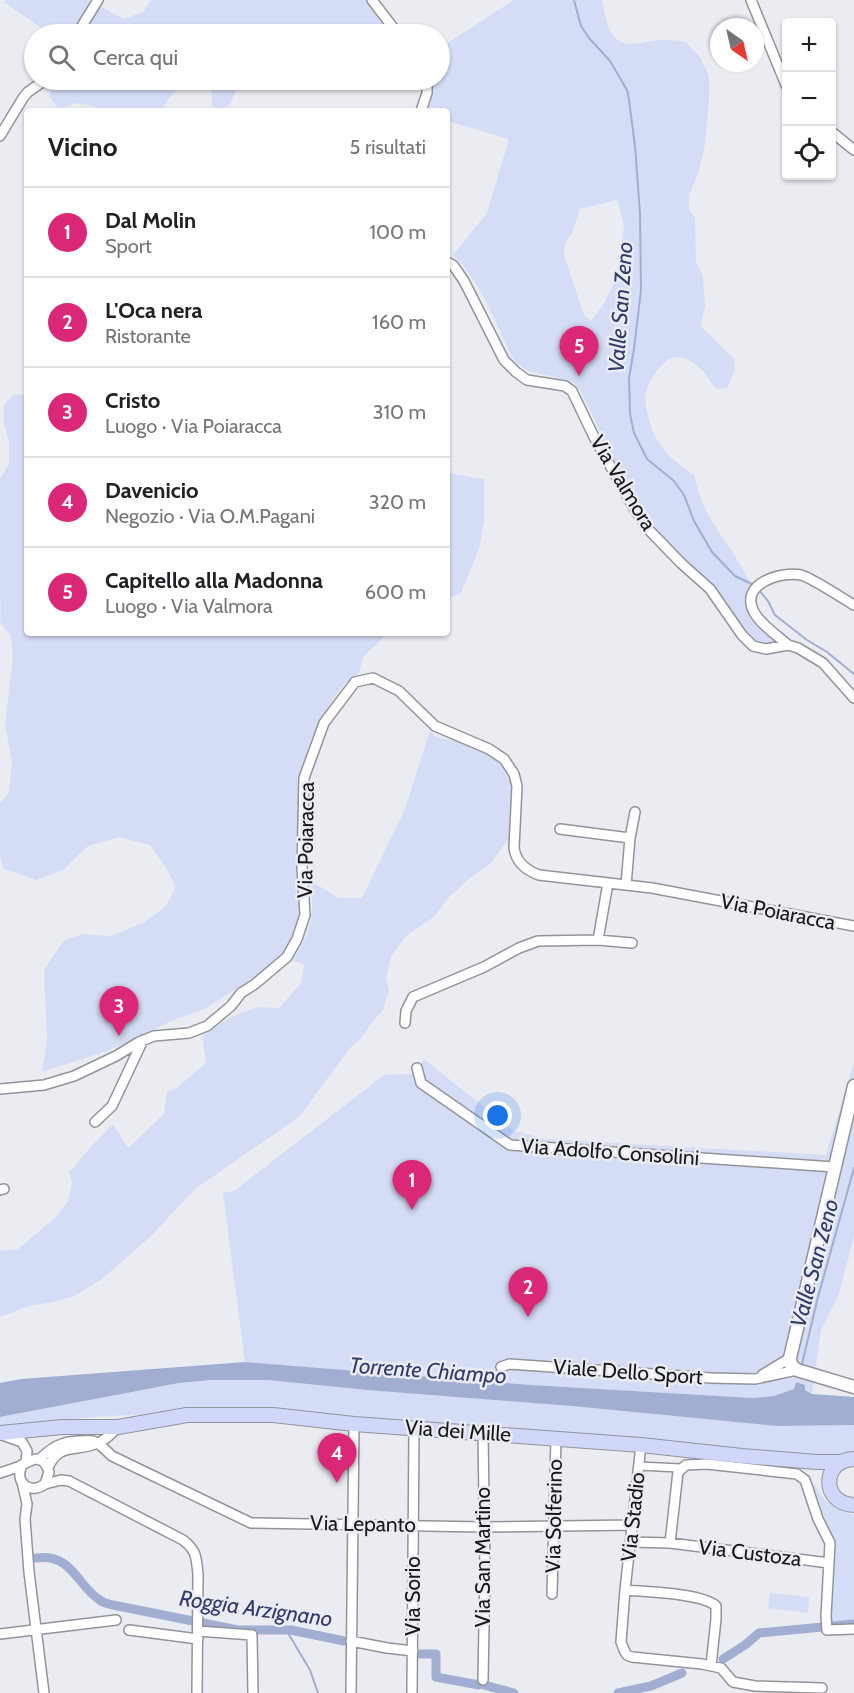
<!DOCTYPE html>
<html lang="it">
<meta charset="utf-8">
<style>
:root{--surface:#fff;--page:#f2f2f2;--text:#202124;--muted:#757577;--line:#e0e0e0;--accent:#db2777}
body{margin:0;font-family:Cabin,sans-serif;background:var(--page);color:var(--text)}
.controls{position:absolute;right:18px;top:18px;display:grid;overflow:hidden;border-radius:6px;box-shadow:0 2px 4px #0004}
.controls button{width:54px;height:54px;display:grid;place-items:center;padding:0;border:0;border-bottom:2px solid var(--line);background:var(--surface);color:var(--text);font:30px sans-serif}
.compass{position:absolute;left:710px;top:18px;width:54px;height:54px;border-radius:50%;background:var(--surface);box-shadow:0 2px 4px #0004;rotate:146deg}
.you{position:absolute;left:498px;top:1116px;width:21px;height:21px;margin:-15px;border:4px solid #fff;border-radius:50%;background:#1a73e8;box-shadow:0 0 0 9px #1a73e833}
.badge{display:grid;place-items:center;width:39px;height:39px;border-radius:50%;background:var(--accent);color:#fff;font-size:20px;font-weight:700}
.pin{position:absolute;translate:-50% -50px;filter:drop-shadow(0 2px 3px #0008)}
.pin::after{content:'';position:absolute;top:32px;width:21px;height:18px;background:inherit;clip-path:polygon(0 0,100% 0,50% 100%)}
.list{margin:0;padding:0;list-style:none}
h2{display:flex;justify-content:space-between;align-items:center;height:78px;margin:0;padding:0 24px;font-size:26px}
h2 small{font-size:20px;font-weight:400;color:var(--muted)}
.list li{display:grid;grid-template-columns:39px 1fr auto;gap:18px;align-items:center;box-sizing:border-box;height:90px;padding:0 24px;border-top:2px solid var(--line)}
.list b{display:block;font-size:22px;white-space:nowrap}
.list p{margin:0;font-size:20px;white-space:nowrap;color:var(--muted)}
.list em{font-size:20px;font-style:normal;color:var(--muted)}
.icon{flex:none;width:33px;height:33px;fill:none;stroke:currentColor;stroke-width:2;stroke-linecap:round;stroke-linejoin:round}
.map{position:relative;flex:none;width:854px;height:1693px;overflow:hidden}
.search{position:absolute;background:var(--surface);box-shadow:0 2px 4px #0004;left:24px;top:24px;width:426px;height:66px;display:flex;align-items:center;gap:15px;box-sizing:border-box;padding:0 21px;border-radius:33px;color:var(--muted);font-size:22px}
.panel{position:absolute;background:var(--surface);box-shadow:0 2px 4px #0004;left:24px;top:108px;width:426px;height:528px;border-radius:6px}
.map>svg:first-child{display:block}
</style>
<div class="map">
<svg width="854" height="1693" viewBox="0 0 854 1693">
<rect width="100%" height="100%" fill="#eaecf2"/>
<path fill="#d5ddf6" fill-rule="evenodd" d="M 6,0 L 88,0 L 124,19 L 143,12 L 151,0 L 376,0 L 392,26 L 374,34 L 50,34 L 4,2 Z
M 514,0 L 602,0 C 605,11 605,22 611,32 C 623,53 643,40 662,40 C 670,39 678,41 686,42 L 700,57 L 709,75 L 709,102 L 705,144 L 699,171 L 689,195 L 689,210 L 695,217 L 696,262 L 703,276 L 705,305 L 701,327 L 734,358 L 735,370 L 727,388 L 716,389 C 710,381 703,369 695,364 C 677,352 669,356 657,371 C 652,377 648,385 646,392 C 644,404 649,421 653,432 C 662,452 677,464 694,475 C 702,510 716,528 735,556 C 742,567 748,579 754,590 L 751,605 L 788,645 L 759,643 L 751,638 L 731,614 L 714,587 L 692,568 L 646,523 L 613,460 L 581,391 L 575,384 L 566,380 L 528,371 L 518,364 L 512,357 C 496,324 480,280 453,255 L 487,213 L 509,139 L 447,121 L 447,111 L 428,111 L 433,80 L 440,80 L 440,48 ZM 617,200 L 624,225 L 618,276 L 603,305 L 591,321 L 584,315 L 564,255 L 565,244 L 572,233 L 580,209 Z
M 54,80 L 195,80 C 182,85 166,97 162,111 C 146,111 129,113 113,111 C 95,109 81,97 63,108 L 57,107 L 49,96 Z
M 208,80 L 244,80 L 237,89 L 229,105 L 218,110 L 212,105 L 211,81 Z
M 27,394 L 27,633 L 388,633 L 363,657 L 359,673 L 346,682 L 336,694 L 314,733 L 308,748 L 304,774 L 296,846 L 299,915 L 295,932 L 282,955 L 257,975 L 205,1009 L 173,1020 L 144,1035 L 107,1051 L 42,1072 L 47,1039 L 44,970 L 64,940 L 84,934 L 111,936 L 143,923 L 166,906 L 176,887 L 165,866 L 150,845 L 119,837 L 88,846 L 63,870 L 37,880 L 4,869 L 0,856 L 0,803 L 9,793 L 12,761 L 5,725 L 13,657 L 11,637 L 0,622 L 1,604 L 0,600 L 0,479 L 9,464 L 9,441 L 3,420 L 4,405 L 13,395 Z
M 447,473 L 484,479 L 484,520 L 479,549 L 461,593 L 447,599 Z
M 430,731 L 436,737 L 458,742 L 489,755 L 514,774 L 514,841 L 508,840 L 490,864 L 471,877 L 449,897 L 434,917 L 407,935 L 391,956 L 386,978 L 389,990 L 383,1010 L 373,1021 L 362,1037 L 350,1048 L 299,1117 L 195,1189 L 150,1237 L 102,1279 L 74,1296 L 54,1302 L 29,1306 L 0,1317 L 0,1251 L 18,1249 L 55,1218 L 68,1201 L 72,1181 L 69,1173 L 88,1150 L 113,1124 L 128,1148 L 164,1114 L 167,1092 L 178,1087 L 206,1063 L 202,1036 L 229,1018 L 257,1007 L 279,1008 L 301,983 L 304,965 L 293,960 C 304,943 313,925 312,905 C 312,896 310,888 310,880 L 338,898 L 362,898 L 404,811 Z
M 424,1059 L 514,1131 L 545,1139 L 826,1155 L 854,1062 L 854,1236 L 839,1294 L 821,1330 L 812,1394 L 795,1382 L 794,1389 L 774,1396 L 753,1398 L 531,1385 L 245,1362 L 223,1193 L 234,1191 L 384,1075 L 414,1074 Z
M 211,1380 L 268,1380 L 367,1390 L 572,1406 L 777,1426 L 854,1425 L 854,1463 L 187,1412 L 92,1417 L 0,1428 L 0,1417 L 179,1383 Z
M 811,1483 L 815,1485 C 827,1508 834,1504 854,1515 L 854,1632 L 830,1632 L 835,1559 L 835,1544 Z
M 770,1593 L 809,1597 L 808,1613 L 768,1608 Z"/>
<path fill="#a2aed1" d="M 245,1362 L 531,1385 L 753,1398 L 774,1396 L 794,1389 L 796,1382 L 805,1385 L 805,1390 L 812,1394 L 854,1397 L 854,1425 L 777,1426 L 572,1406 L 367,1390 L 268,1380 L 211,1380 L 179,1383 L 0,1417 L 0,1383 L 21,1379 Z"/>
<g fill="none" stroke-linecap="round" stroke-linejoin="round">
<path stroke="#a2aed1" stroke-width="2" d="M 574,0 L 581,26 L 589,38 L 610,61 L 627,90 L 629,100 L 635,146 L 640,214 L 641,290 L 634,349 L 629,378 L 630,414 L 634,433 L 647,459 L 674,481 L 684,495 L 694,521 L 712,552 L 735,576 L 754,585
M 758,589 L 768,601 L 775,615 L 807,640 L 827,652 L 854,674
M 802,1364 L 818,1297 L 854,1168
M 288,1633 L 310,1670 L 318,1693"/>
<path stroke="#a2aed1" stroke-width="9" d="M 36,1558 C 40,1558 46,1557 50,1558 C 74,1562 81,1589 100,1600 C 103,1603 109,1604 113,1605 L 238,1630 L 291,1630 L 344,1641
M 418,1654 L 436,1654 L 436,1677 L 479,1685
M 723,1659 L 745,1645 L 759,1633 L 854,1624
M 484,1685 L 514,1693
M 618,1693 L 651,1686 L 682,1673"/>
<g stroke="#92949a" stroke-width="10">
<path id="pedestrian" d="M 639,1466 L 680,1468"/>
</g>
<g stroke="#92949a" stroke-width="12">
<path id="minor" d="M 372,0 L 398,34
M 751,0 L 786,85
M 77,34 L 98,0
M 421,111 L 427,93 L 427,80
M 832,132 L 854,150
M 0,136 L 23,98 L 28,92 L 45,80
M 447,262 L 453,265 L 464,281 L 504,360 L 516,372 L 527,380 L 565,386 L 572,391 L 594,437 L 635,510 L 648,529 L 682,564 L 710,589 L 742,635 L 753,646 L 766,649 L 788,645 L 798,648 L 823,663 L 854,698
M 788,645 C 777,635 761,625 754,612 C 739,584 780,571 801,575 C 812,578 842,598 854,605
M 560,829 L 630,838 L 626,885
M 630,838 L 635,812
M 598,940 L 632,943
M 405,1023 L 406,1011 L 413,997 L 484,967 L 519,948 L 538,941 L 598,940 L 608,883
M 417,1068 L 421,1083 L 510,1145 L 834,1167
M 0,1089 L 44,1085 L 74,1076 L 116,1056 L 139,1042 L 154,1036 L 189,1033 L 207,1026 L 231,1006 L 241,993 L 255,984 L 287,957 L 297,939 L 305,915 L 302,867 L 304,778 L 324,723 L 355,682 L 373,678 L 399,691 L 435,726 L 489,749 L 504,759 L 514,774 L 517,786 L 514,848 C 516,862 525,870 539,875 L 652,888 L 854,926
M 95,1122 L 112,1106 L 143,1040
M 0,1190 L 4,1189
M 501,1367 L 509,1364 L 711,1378 L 755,1379 L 797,1370
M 762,1375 L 790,1358
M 2,1435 L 22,1442 L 27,1451 L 26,1462
M 641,1445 L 625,1590 L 621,1642 L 625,1652 L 627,1655 L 632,1657 L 702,1664 L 721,1668 L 733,1682 L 755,1686 L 822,1688
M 39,1460 C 56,1442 69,1440 93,1441 L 98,1443 L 112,1456 L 251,1523 L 483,1527 L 633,1525
M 48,1468 C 58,1443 75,1452 95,1444 C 105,1441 111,1434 118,1427
M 0,1473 C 6,1471 12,1469 18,1467 C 31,1461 42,1450 49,1472 L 45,1484 C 30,1495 14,1483 22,1465
M 22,1482 L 27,1504 L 25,1519 L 29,1572 L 44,1693
M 45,1484 L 61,1480 L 69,1481 L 183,1540 C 197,1551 196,1557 198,1574 L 197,1693
M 631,1542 L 670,1543 L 829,1563
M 670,1543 L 678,1472 L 686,1465 L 707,1464 L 797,1474 L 805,1480 L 818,1519 L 830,1543 L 826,1616 L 827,1630 L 854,1629
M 625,1590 C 646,1592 702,1593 716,1606 L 716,1619 L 711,1666
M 552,1594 L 556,1438
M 129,1630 L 198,1639
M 198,1631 L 252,1635 L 253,1693
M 0,1634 L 116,1620
M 351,1641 L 387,1648 L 413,1651
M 483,1680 L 485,1569 L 483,1433
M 351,1693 L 354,1424
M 412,1693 L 414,1428"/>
</g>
<g stroke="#92949a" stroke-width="15">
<path id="tertiary" d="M 854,1086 L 790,1358 L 791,1365 L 797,1370 L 854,1387"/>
</g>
<g stroke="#92949a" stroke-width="16">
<path id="secondary" d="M 0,1433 L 62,1427 L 118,1427 L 187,1415 L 273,1415 L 354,1424 L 641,1445 L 742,1456 L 817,1462 L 841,1462
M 854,1459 C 821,1460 821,1504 854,1505"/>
</g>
<use href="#pedestrian" stroke="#fff" stroke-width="7"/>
<use href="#minor" stroke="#fff" stroke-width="9"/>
<use href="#tertiary" stroke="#fff" stroke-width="12"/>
<use href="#secondary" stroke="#d0d7fa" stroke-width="14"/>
</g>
<g text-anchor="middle" stroke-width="5" stroke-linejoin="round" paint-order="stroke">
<g font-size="21" fill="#17181a" stroke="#eaecf2">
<text transform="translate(623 483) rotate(59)" y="7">Via Valmora</text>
<text transform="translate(306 840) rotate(-89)" y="7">Via Poiaracca</text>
<text transform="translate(778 912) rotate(11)" y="7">Via Poiaracca</text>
<text transform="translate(610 1152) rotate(4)" y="7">Via Adolfo Consolini</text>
<text transform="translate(628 1372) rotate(4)" y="7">Viale Dello Sport</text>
<text transform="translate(458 1431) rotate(4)" y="7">Via dei Mille</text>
<text transform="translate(554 1516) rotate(-89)" y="7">Via Solferino</text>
<text transform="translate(633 1517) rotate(-84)" y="7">Via Stadio</text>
<text transform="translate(363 1524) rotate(1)" y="7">Via Lepanto</text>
<text transform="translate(750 1553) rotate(7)" y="7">Via Custoza</text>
<text transform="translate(483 1557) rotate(-90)" y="7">Via San Martino</text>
<text transform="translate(413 1596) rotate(-90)" y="7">Via Sorio</text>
</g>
<g font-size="22" font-style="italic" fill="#303b6b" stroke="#eaecf2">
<text transform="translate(620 307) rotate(-86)" y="8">Valle San Zeno</text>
<text transform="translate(814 1263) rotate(-75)" y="8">Valle San Zeno</text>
<text transform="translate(428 1370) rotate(4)" y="8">Torrente Chiampo</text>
<text transform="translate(256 1608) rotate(8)" y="8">Roggia Arzignano</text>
</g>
</g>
</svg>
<div class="controls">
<button>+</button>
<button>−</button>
<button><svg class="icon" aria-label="locate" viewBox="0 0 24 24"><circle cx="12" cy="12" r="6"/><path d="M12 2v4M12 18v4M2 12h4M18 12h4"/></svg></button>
</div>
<svg class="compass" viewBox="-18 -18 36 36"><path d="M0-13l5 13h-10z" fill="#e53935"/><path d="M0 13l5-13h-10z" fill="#757577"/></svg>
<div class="you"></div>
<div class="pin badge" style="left:412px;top:1210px">1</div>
<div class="pin badge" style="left:528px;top:1317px">2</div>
<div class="pin badge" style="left:119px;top:1036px">3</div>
<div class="pin badge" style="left:337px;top:1483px">4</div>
<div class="pin badge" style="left:579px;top:376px">5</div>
<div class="search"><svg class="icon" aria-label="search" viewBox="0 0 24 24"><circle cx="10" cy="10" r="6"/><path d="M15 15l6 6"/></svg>Cerca qui</div>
<section class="panel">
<h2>Vicino<small>5 risultati</small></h2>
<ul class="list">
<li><span class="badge">1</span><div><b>Dal Molin</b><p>Sport</p></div><em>100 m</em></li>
<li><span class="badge">2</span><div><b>L'Oca nera</b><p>Ristorante</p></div><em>160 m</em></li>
<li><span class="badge">3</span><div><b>Cristo</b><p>Luogo · Via Poiaracca</p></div><em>310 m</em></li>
<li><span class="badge">4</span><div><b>Davenicio</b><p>Negozio · Via O.M.Pagani</p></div><em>320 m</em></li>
<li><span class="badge">5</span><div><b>Capitello alla Madonna</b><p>Luogo · Via Valmora</p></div><em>600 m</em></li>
</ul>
</section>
</div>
